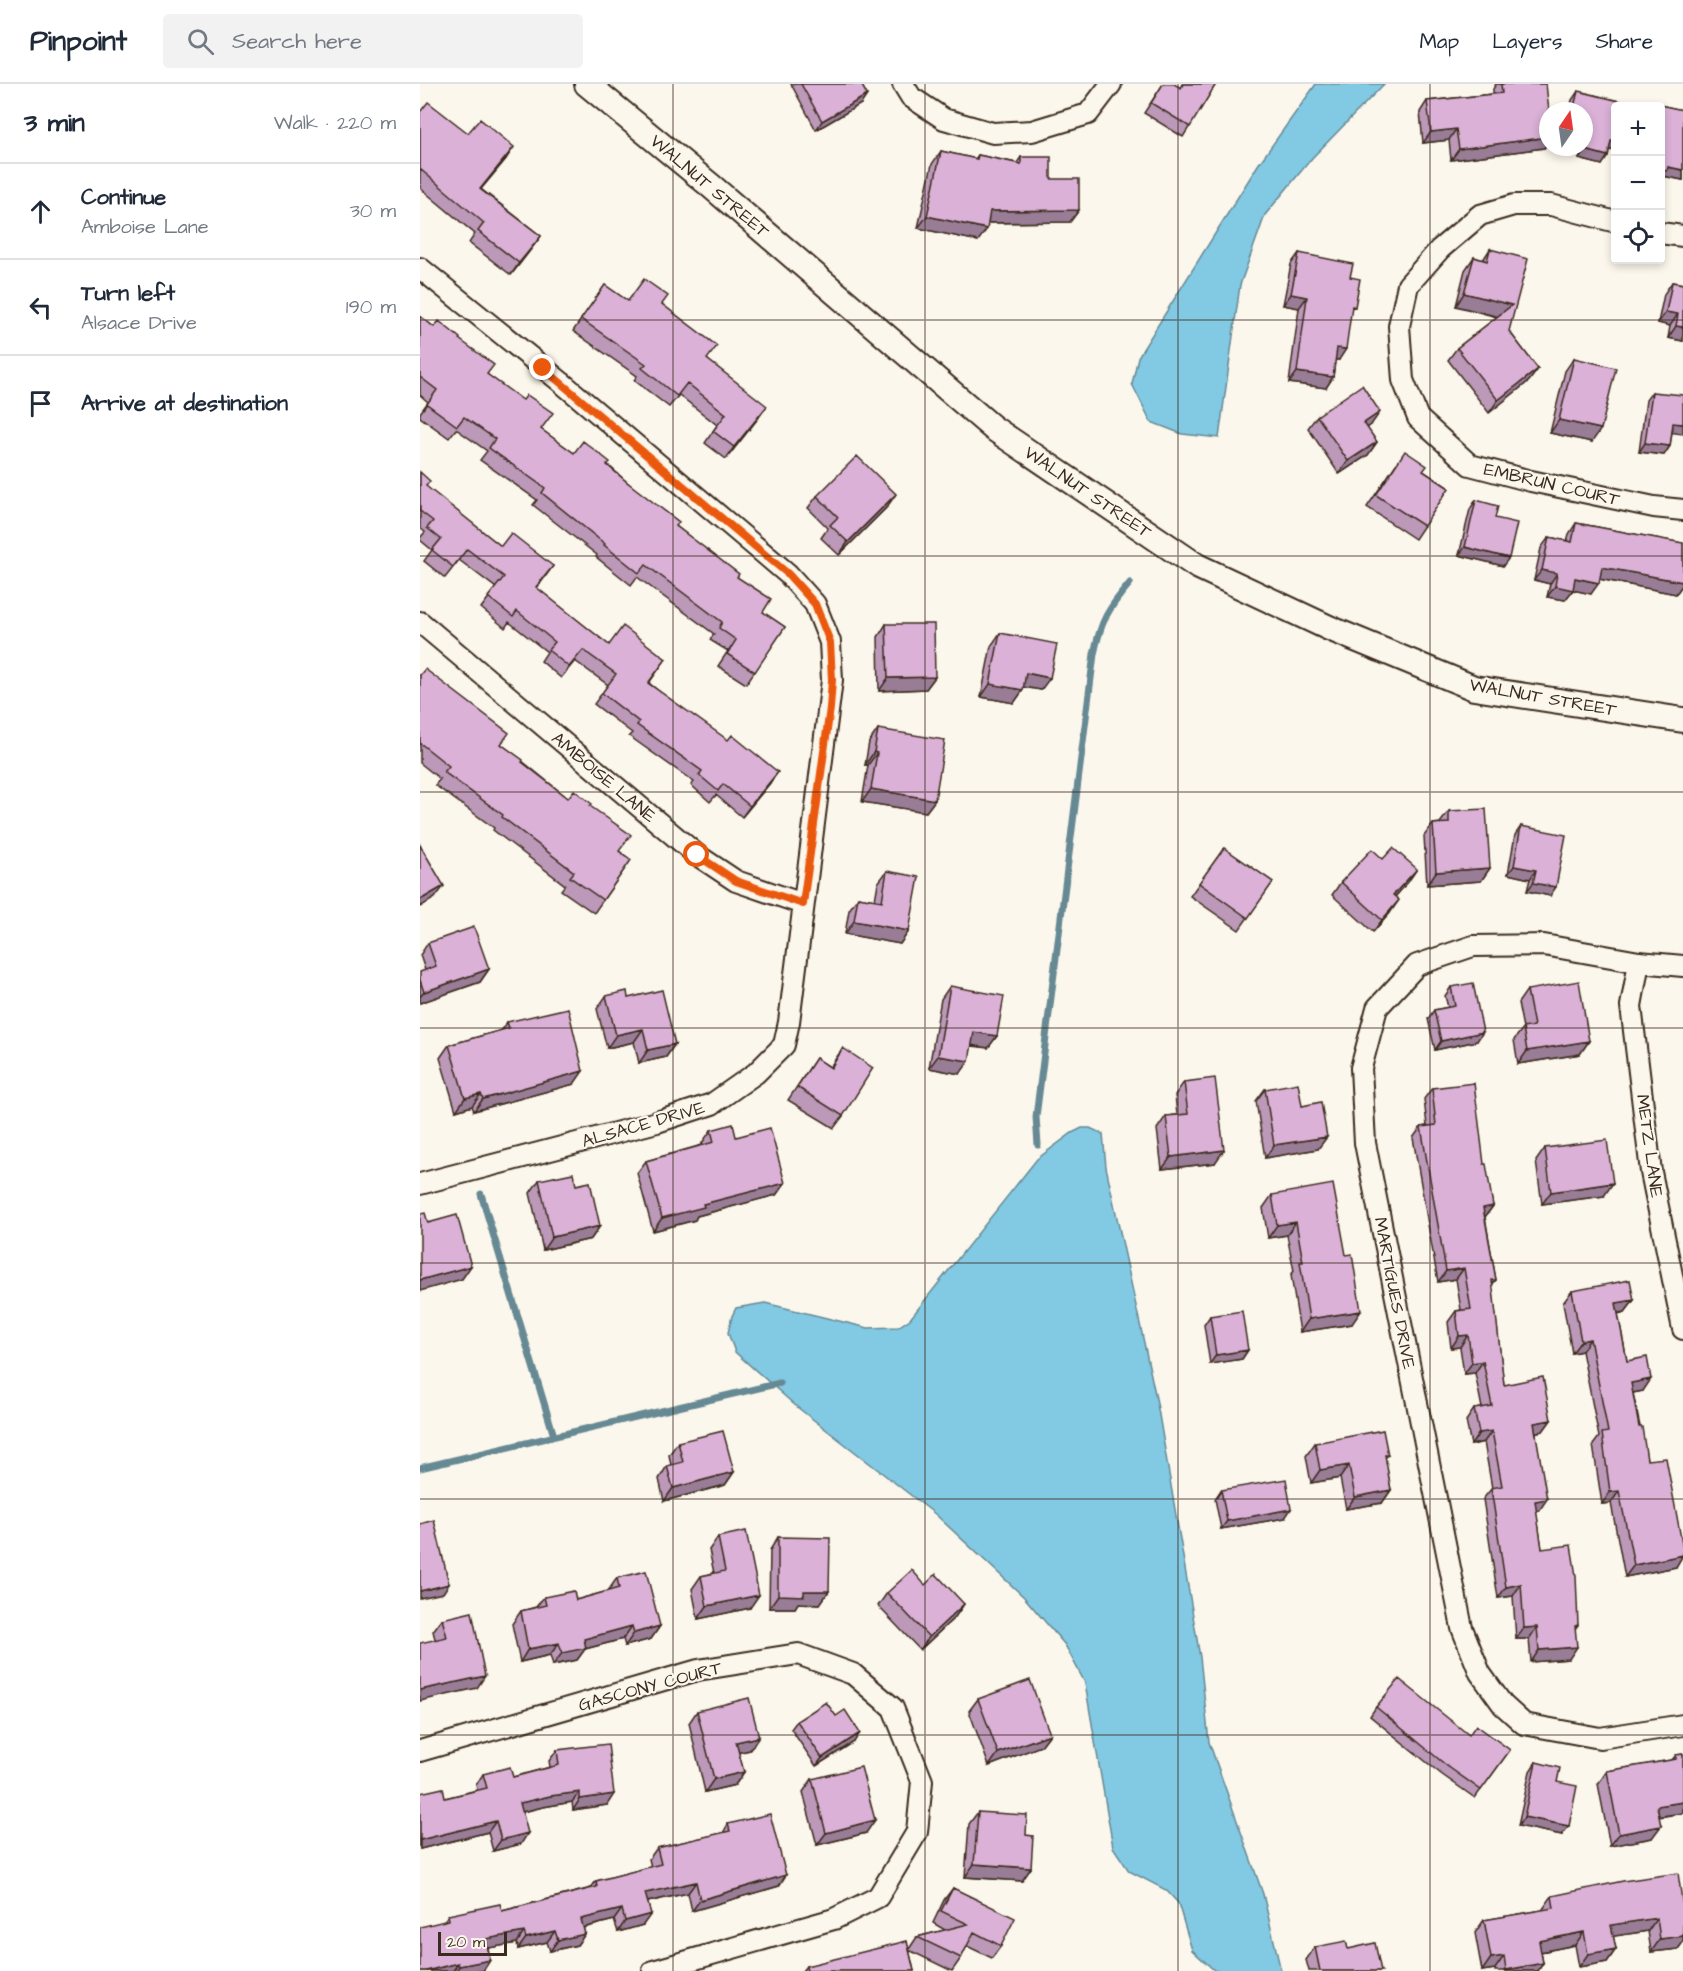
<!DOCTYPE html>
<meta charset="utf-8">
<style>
:root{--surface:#fff;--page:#f2f2f3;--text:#1f2937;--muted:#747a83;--line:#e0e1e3}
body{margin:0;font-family:"Architects Daughter",sans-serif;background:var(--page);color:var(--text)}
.controls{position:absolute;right:18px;top:18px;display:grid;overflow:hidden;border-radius:6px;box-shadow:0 3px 9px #0003}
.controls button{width:54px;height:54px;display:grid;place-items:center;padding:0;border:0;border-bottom:2px solid var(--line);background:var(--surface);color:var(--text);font:30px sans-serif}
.compass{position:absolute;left:1119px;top:18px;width:54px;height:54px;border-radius:50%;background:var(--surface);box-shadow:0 3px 9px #0003;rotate:13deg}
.scale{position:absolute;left:18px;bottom:15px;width:69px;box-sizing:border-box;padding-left:6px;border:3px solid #3b2a1e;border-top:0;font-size:16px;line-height:21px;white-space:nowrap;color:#3b2a1e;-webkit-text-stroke:4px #fbf7ec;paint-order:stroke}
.stop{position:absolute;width:18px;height:18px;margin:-14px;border:4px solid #ea580c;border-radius:50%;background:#fff}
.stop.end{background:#ea580c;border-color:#fff;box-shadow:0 2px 6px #0008}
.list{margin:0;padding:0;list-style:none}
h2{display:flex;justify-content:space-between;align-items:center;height:78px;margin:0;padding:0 24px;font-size:26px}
h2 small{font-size:20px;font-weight:400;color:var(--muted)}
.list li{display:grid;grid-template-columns:39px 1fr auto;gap:18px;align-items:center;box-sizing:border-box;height:96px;padding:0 24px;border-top:2px solid var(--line)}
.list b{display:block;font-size:22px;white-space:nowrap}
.list p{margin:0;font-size:20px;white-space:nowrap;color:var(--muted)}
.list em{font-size:20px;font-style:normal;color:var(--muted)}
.icon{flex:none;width:33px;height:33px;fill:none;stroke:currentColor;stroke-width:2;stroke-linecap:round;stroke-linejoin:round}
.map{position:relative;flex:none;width:1263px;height:1887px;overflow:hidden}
header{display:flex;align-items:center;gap:36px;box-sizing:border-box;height:84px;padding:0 30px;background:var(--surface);border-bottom:2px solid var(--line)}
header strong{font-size:28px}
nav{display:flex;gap:33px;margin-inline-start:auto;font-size:21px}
.search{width:420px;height:54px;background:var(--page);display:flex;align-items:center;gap:15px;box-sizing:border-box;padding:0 21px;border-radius:6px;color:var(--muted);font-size:22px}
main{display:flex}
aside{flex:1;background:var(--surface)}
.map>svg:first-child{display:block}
</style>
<header>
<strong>Pinpoint</strong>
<div class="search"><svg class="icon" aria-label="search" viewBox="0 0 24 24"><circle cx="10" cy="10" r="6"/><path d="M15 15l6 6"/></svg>Search here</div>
<nav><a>Map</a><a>Layers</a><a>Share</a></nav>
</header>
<main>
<aside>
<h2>3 min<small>Walk · 220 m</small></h2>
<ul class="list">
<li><svg class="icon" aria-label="ahead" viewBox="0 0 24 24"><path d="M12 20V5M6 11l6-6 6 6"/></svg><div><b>Continue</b><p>Amboise Lane</p></div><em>30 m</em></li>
<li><svg class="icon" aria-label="left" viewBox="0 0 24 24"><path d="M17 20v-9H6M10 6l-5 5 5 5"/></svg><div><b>Turn left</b><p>Alsace Drive</p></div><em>190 m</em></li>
<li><svg class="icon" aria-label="arrive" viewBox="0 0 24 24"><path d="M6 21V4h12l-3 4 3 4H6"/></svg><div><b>Arrive at destination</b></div></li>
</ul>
</aside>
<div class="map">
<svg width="1263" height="1887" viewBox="0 0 1263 1887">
<rect width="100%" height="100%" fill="#fbf7ec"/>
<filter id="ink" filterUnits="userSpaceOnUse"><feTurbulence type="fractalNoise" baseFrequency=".0167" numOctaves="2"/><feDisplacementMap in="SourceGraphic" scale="12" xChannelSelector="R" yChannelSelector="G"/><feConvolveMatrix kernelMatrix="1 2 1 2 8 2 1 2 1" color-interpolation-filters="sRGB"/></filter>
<g filter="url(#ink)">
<path fill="#82c9e3" stroke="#668994" stroke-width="1.5" d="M 896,0 L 964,0 L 892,74 L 845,131 L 820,201 L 799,354 L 762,350 L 731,338 L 712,300 L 718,273 L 838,81 Z
M 662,1044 L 670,1044 L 683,1050 L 686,1083 L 737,1319 L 780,1573 L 789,1658 L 843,1810 L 861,1887 L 795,1887 L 772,1866 L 758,1819 L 746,1806 L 709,1787 L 693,1763 L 665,1599 L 645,1561 L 604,1513 L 515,1430 L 377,1323 L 315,1268 L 308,1249 L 312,1232 L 316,1224 L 345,1219 L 448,1244 L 478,1243 L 490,1235 L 617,1075 L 652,1049 Z"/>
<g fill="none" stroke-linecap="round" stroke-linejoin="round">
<path stroke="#668994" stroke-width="7" d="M 618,1061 L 616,1033 L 674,570 C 681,536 688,525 710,499
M 61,1110 L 134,1352
M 0,1384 L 360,1299"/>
<g stroke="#3b2a1e" stroke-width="24">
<path id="minor" d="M 483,0 L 491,13 L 524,35 L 573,49 L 612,47 L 668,30 L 691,0
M 1196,138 L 1131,121 L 1094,121 L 1060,131 L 1020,165 L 988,201 L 979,242 L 983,296 L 998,334 L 1050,381 L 1111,397 L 1234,423 L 1263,426
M 1240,149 L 1263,152
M 0,184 L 141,298 L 368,490 L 395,520 L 410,558 L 412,596 L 369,938 L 364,961 L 336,989 L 292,1020 L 237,1038 L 0,1100
M 0,538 L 277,771 L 316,797 L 383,820
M 1219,878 L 1211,922 L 1231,1088 L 1263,1245
M 1263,882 L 1219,878 L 1124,861 L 1053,862 L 997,881 L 957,924 L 941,984 L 945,1059 L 1042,1544 L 1060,1589 L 1083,1621 L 1104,1640 L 1180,1654 L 1263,1641
M 0,1667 L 278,1586 L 378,1570 L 433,1590 L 473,1624 L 502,1697 L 497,1748 L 458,1813 L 414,1835 L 233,1887"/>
</g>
<g stroke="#3b2a1e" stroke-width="28">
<path id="tertiary" d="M 167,0 L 291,102 L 573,344 L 777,482 L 909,544 L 1054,604 L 1263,636"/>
</g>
<use href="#minor" stroke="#fbf7ec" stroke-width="20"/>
<use href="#tertiary" stroke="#fbf7ec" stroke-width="24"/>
</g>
<path fill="#bc98b9" stroke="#3b2a1e" stroke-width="1.5" d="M 371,0 L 441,0 L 447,11 L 441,20 L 396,46 Z
M 743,0 L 760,4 L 762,0 L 796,0 L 763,53 L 724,29 Z
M 1076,0 L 1126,0 L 1128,59 L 1124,64 L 1031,76 L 1029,56 L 1003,59 L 1000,28 L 1007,17 L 1073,10 L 1073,5 Z
M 1158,7 L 1218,22 L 1221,17 L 1263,26 L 1263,96 L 1243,92 L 1240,95 L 1240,22 L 1196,22 L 1196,67 L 1189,66 L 1188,72 L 1182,81 L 1159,75 L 1162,63 L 1164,63 L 1164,27 L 1149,27 L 1152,16 Z
M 0,28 L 48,49 L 86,75 L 61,105 L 121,152 L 91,191 L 49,159 L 55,150 L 0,104 Z
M 521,67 L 555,75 L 558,71 L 597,79 L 601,73 L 631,95 L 659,126 L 650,138 L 568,139 L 558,157 L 498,144 L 512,80 Z
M 1070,165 L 1089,247 L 1118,285 L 1109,297 L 1069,329 L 1028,276 L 1037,264 L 1077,233 L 1036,222 L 1045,186 L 1054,173 L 1063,176 Z
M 879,169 L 930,193 L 931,228 L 919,276 L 915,276 L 913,293 L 906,304 L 869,299 L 879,224 L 863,221 L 871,180 Z
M 1252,198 L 1263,200 L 1263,257 L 1248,254 L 1250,242 L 1238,239 L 1244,210 Z
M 185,201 L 208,217 L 242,220 L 287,275 L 339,333 L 306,375 L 285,359 L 297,341 L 259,311 L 249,323 L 214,296 L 217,292 L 153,247 Z
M 0,232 L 14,243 L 39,255 L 67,290 L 122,346 L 154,369 L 188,381 L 256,442 L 317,493 L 343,528 L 365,543 L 326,600 L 298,582 L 308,567 L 290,556 L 294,550 L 217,493 L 211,501 L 176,473 L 177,471 L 113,421 L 117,416 L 60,376 L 67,367 L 36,345 L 29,354 L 0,333 L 0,329 L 8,318 L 0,311 Z
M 1154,274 L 1172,358 L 1130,349 L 1145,287 Z
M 1232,308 L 1252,348 L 1250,362 L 1244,371 L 1219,368 L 1226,316 Z
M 897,332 L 951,341 L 947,344 L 957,358 L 948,371 L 919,390 L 888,344 Z
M 976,380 L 1003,387 L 1029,404 L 995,455 L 947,423 Z
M 0,388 L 6,403 L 81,462 L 133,482 L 117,504 L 189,561 L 246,575 L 229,599 L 350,699 L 322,733 L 296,711 L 290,718 L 271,701 L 274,698 L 209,652 L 212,649 L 174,620 L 188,601 L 155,577 L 141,594 L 121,577 L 127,568 L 89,538 L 85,544 L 61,524 L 76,504 L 39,476 L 25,494 L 4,477 L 12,466 L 0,456 L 0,454 L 5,448 L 0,444 Z
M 397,412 L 467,423 L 419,471 L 401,454 L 408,444 L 388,424 Z
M 1056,416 L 1075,434 L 1083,482 L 1039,471 L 1050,425 Z
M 1156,439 L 1263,459 L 1263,500 L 1256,510 L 1179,495 L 1171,510 L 1153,506 L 1145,516 L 1127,513 L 1130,500 L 1114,496 L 1121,464 L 1129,453 L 1147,457 L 1149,450 Z
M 466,540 L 515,593 L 506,605 L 459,607 L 458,553 Z
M 580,549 L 621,606 L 603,603 L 603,606 L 594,619 L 561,613 L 571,562 Z
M 0,591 L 81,660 L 148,714 L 170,722 L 199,767 L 211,776 L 174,829 L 141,806 L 145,801 L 73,746 L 74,744 L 15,701 L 20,695 L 0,679 Z
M 458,645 L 515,716 L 506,728 L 442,718 L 448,681 L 445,681 L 449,658 Z
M 1029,727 L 1070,784 L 1061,797 L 1007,801 L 1004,752 L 1013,740 L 1020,739 Z
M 1101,742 L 1130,812 L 1107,807 L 1110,795 L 1088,790 L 1095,751 Z
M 804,764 L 853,798 L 819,846 L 770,812 Z
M 467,787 L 489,847 L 480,860 L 425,850 L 429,826 L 438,813 L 455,816 L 458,799 Z
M 921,798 L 988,798 L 975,813 L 970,829 L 953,848 L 912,811 Z
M 8,859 L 69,885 L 60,898 L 0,919 L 0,896 L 5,886 L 0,871 Z
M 530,902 L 577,952 L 568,964 L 552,962 L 540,990 L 509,984 L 521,915 Z
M 1031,903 L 1057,957 L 1015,966 L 1008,935 L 1014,926 L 1028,923 L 1025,912 Z
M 1107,906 L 1169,957 L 1160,970 L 1098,980 L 1094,956 L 1103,944 L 1098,919 Z
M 186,912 L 255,960 L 246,973 L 219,979 L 214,958 L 187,964 L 177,925 Z
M 87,938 L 154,1000 L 54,1027 L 52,1022 L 36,1027 L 20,974 L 29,961 L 82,946 Z
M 423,964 L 423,1032 L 414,1044 L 368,1016 L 396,974 L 410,983 Z
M 764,998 L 795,1079 L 742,1085 L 737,1045 L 746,1032 L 757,1031 L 755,1011 Z
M 1012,1004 L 1064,1080 L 1073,1122 L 1065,1133 L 1076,1196 L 1072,1201 L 1084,1301 L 1131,1336 L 1123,1347 L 1116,1348 L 1119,1427 L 1116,1427 L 1122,1465 L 1158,1541 L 1155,1545 L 1149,1575 L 1111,1578 L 1109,1555 L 1096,1555 L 1093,1512 L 1078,1514 L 1063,1415 L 1072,1404 L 1064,1358 L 1051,1361 L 1046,1337 L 1054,1325 L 1062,1324 L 1055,1289 L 1044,1290 L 1040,1263 L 1031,1264 L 1028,1238 L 1036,1227 L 1041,1226 L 1036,1195 L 1018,1198 L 993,1054 L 1001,1043 L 1007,1042 L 1004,1015 Z
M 845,1005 L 882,1022 L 898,1065 L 845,1074 L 836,1017 Z
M 291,1046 L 316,1053 L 365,1099 L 356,1111 L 277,1132 L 275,1136 L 233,1147 L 217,1089 L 226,1077 L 282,1061 L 282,1059 Z
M 1125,1064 L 1184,1112 L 1122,1120 L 1116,1077 Z
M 119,1096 L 156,1101 L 180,1142 L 171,1155 L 123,1166 L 110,1109 Z
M 852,1111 L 926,1171 L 932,1240 L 880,1248 L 871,1191 L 874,1187 L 867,1151 L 848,1154 L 843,1124 Z
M 1152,1207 L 1214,1216 L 1205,1228 L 1198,1230 L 1207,1277 L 1223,1307 L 1213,1309 L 1227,1376 L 1256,1483 L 1205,1493 L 1191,1419 L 1182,1420 L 1173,1361 L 1179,1353 L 1162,1267 L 1152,1269 L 1143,1219 Z
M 790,1232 L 828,1266 L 822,1275 L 790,1280 L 784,1241 Z
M 258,1358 L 314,1388 L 305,1401 L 244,1417 L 239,1395 L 247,1382 L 251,1381 L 249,1371 Z
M 895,1359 L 968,1371 L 965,1374 L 971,1406 L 962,1419 L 926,1425 L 920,1394 L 891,1399 L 886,1372 Z
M 801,1406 L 865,1434 L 801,1445 L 795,1415 Z
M 298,1453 L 330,1524 L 278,1535 L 272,1505 L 281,1492 L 294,1489 L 289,1466 Z
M 358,1453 L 409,1507 L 400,1520 L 378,1519 L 375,1524 L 349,1524 L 350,1466 Z
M 197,1494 L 240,1542 L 231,1555 L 205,1562 L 203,1555 L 165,1565 L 157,1576 L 133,1581 L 130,1571 L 100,1578 L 92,1540 L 101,1527 L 116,1523 L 124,1513 L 156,1516 L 188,1507 Z
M 505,1501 L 544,1520 L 535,1533 L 500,1566 L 458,1522 L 467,1509 Z
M 22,1535 L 57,1604 L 15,1555 L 13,1547 Z
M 558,1615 L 630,1650 L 621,1662 L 569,1682 L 549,1627 Z
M 956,1623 L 1049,1651 L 1090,1666 L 1055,1714 L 1021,1690 L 950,1632 Z
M 277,1627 L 330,1666 L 318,1668 L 324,1688 L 315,1701 L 285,1708 L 269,1639 Z
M 377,1637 L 434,1658 L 396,1682 L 371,1645 Z
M 137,1666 L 187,1721 L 153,1726 L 152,1718 L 123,1723 L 103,1728 L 101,1760 L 73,1767 L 68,1748 L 0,1765 L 0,1709 L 25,1714 L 57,1706 L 56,1701 L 63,1690 L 93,1693 L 130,1683 L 129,1677 Z
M 1263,1670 L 1263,1729 L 1239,1733 L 1232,1754 L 1190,1762 L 1178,1700 L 1187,1687 L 1252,1676 L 1256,1671 Z
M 1116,1678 L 1137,1698 L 1142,1751 L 1098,1742 L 1110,1687 Z
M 392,1695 L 446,1749 L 397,1761 L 383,1708 Z
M 558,1728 L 611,1784 L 602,1797 L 545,1793 L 549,1740 Z
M 308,1740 L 359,1802 L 272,1827 L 268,1809 L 228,1818 L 223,1841 L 198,1848 L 194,1836 L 163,1844 L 165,1850 L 157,1861 L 130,1867 L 127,1858 L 98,1865 L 97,1859 L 68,1864 L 70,1876 L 63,1887 L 0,1887 L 24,1837 L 28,1831 L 82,1827 L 171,1804 L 176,1797 L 231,1783 L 229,1775 L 237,1764 L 303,1749 Z
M 533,1804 L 581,1862 L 572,1874 L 547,1862 L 541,1874 L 532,1887 L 489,1866 L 494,1887 L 382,1887 L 386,1882 L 489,1865 L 497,1853 L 525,1846 L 513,1839 L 524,1816 Z
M 1132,1812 L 1263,1823 L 1263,1858 L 1258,1865 L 1231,1868 L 1228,1847 L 1193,1852 L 1196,1865 L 1187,1878 L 1159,1883 L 1155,1861 L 1121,1868 L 1123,1879 L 1118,1887 L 1075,1887 L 1075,1885 L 1062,1887 L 1055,1849 L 1064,1836 L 1123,1826 L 1123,1825 Z
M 895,1863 L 928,1865 L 961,1887 L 889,1887 L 886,1876 Z"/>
<path fill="#997c96" stroke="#3b2a1e" stroke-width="1.5" d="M 447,11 L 441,20 L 396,46 L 402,37 Z
M 1036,45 L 1029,56 L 1003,59 L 1011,48 Z
M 1169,50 L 1164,57 L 1164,51 Z
M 1128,53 L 1128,59 L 1124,64 L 1031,76 L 1039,65 Z
M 1191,57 L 1196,57 L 1196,67 L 1185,65 Z
M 94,63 L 86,75 L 51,117 L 60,105 Z
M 1165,66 L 1188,72 L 1182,81 L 1159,75 Z
M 1248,83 L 1263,86 L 1263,96 L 1243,92 L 1240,95 L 1240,86 Z
M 659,126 L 650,138 L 562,139 L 570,127 Z
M 507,132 L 567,145 L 558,157 L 498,144 Z
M 121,152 L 112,164 L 91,191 L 99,179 Z
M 1044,209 L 1092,221 L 1083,234 L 1036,222 Z
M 871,210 L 887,213 L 879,224 L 863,221 Z
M 1246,228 L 1258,230 L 1250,242 L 1238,239 Z
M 1256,242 L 1263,243 L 1263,257 L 1248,254 Z
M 917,264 L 926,265 L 919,276 L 909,275 Z
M 1118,285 L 1109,297 L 1069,329 L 1078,316 Z
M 877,288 L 913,293 L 906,304 L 869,299 Z
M 347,322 L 339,333 L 306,375 L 314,363 Z
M 960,328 L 951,341 L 935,352 L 944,339 Z
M 1139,336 L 1181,345 L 1172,358 L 1130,349 Z
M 1253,339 L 1263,340 L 1263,350 L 1247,348 Z
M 957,358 L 948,371 L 919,390 L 928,377 Z
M 1225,359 L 1250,362 L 1244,371 L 1219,368 Z
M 476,410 L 467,423 L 419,471 L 428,458 Z
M 1045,463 L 1089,474 L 1083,482 L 1039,471 Z
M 1182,483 L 1263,498 L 1263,500 L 1256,510 L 1174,494 Z
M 1122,486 L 1137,489 L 1130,500 L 1114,496 Z
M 1155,494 L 1179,499 L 1171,510 L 1153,506 L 1145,516 L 1127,513 L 1135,502 Z
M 606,589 L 630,594 L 621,606 L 597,602 Z
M 515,593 L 506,605 L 459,607 L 468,594 Z
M 570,600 L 603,606 L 594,619 L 561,613 Z
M 454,668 L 457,669 L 448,681 L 445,681 Z
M 358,688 L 350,699 L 322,733 L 330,722 Z
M 451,705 L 515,716 L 506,728 L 442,718 Z
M 1094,782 L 1116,786 L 1110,795 L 1088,790 Z
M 1070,784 L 1061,797 L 1007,801 L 1016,788 Z
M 997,785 L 988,798 L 965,824 L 973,811 Z
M 1113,799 L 1136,803 L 1130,812 L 1107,807 Z
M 24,802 L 15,814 L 0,823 L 0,816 Z
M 979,816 L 970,829 L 953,848 L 962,836 Z
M 434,837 L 489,847 L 480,860 L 425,850 Z
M 69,885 L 60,898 L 0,919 L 0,913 L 4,908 Z
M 223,945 L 214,958 L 187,964 L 196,951 Z
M 554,948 L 577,952 L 568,964 L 545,960 Z
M 1063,948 L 1057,957 L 1015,966 L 1021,957 Z
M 1169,957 L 1160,970 L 1098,980 L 1107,967 Z
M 255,960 L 246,973 L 219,979 L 228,966 Z
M 518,972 L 549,977 L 540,990 L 509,984 Z
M 163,987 L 154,1000 L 54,1027 L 63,1015 Z
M 61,1010 L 52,1022 L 36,1027 L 45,1014 Z
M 907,1053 L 898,1065 L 845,1074 L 854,1061 Z
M 804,1066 L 795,1079 L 742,1085 L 751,1073 Z
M 365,1099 L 356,1111 L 277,1132 L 275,1136 L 233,1147 L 242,1134 L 283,1120 Z
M 1193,1099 L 1184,1112 L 1122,1120 L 1131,1108 Z
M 1073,1122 L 1064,1134 L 1063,1124 Z
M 876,1138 L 867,1151 L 848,1154 L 857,1141 Z
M 180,1142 L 171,1155 L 123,1166 L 132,1153 Z
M 51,1182 L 42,1195 L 0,1207 L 0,1196 Z
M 1044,1184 L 1036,1195 L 1018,1198 L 1026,1187 Z
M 1214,1216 L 1205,1228 L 1188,1231 L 1196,1219 Z
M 941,1227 L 932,1240 L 880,1248 L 889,1235 Z
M 1048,1251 L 1040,1263 L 1031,1264 L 1039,1252 Z
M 1170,1255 L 1162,1267 L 1152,1269 L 1161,1257 Z
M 828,1266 L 822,1275 L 790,1280 L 796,1271 Z
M 1063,1277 L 1055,1289 L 1044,1290 L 1052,1279 Z
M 1231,1295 L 1223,1307 L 1202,1311 L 1211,1299 Z
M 1131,1336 L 1123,1347 L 1106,1350 L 1114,1339 Z
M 1072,1347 L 1064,1358 L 1051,1361 L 1059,1349 Z
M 929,1381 L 920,1394 L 891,1399 L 900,1386 Z
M 314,1388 L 305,1401 L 244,1417 L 253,1404 Z
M 971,1406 L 962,1419 L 926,1425 L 935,1413 Z
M 1199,1407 L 1191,1419 L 1182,1420 L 1190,1408 Z
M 1127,1415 L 1119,1427 L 1107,1429 L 1115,1417 Z
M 871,1425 L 865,1434 L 801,1445 L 807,1437 Z
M 1263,1471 L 1256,1483 L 1205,1493 L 1214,1481 Z
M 29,1500 L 23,1509 L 0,1514 L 0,1507 Z
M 1101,1500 L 1093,1512 L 1078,1514 L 1086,1503 Z
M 384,1507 L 409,1507 L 400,1520 L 378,1519 L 375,1524 L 349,1524 L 358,1511 Z
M 339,1511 L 330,1524 L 278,1535 L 287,1522 Z
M 544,1520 L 535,1533 L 500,1566 L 509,1553 Z
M 212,1542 L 203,1555 L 165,1565 L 157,1576 L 133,1581 L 142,1569 L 164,1555 Z
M 240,1542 L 231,1555 L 205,1562 L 214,1549 Z
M 1117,1543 L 1109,1555 L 1096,1555 L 1104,1544 Z
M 139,1559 L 130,1571 L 100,1578 L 108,1565 Z
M 1157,1563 L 1149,1575 L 1111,1578 L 1119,1566 Z
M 65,1592 L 57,1604 L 0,1617 L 0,1606 Z
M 440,1649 L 434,1658 L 396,1682 L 402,1674 Z
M 630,1650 L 621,1662 L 569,1682 L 578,1669 Z
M 339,1653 L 330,1666 L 307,1671 L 316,1658 Z
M 324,1688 L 315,1701 L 285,1708 L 294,1695 Z
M 160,1708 L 152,1718 L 123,1723 L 93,1730 L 100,1719 L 130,1712 Z
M 194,1710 L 187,1721 L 153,1726 L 160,1715 Z
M 1263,1718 L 1263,1729 L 1228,1734 L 1237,1722 Z
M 1104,1733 L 1149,1742 L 1142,1751 L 1098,1742 Z
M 455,1736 L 446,1749 L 397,1761 L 406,1749 Z
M 76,1737 L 68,1748 L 0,1765 L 0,1756 Z
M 1241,1742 L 1232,1754 L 1190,1762 L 1199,1750 Z
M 108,1749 L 101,1760 L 73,1767 L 81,1756 Z
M 554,1780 L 611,1784 L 602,1797 L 545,1793 Z
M 366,1791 L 359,1802 L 272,1827 L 280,1816 Z
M 276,1798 L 268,1809 L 218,1820 L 225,1809 Z
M 202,1825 L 194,1836 L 154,1846 L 161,1835 Z
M 231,1830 L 223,1841 L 198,1848 L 205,1837 Z
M 1237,1834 L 1228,1847 L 1182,1854 L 1191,1841 Z
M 135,1847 L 127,1858 L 98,1865 L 106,1854 Z
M 104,1848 L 97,1859 L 58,1866 L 66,1855 Z
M 1164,1848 L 1155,1861 L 1110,1870 L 1119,1857 Z
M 165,1850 L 157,1861 L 130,1867 L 138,1856 Z
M 1263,1852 L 1263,1858 L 1258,1865 L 1231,1868 L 1240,1855 Z
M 1196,1865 L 1187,1878 L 1159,1883 L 1168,1870 Z
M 1084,1872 L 1075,1885 L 1062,1887 L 1071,1874 Z
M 70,1876 L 63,1887 L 36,1887 L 39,1882 Z
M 38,1879 L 33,1887 L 6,1887 Z
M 1123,1879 L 1118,1887 L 1085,1887 L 1086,1886 Z"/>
<path fill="#dbb1d7" stroke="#3b2a1e" stroke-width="1.5" d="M 381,0 L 441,0 L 447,11 L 402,37 Z
M 743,0 L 754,0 L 761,4 L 763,0 L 796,0 L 770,43 L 731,19 Z
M 1081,0 L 1126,0 L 1129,27 L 1128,27 L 1128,53 L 1039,65 L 1036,45 L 1011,48 L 1007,17 L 1082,9 Z
M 1158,7 L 1220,22 L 1196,22 L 1196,57 L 1191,57 L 1188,72 L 1165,66 L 1169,50 L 1164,51 L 1164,27 L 1153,27 Z
M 1221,17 L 1263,26 L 1263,86 L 1248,83 L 1247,87 L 1240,86 L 1240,22 L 1220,22 Z
M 8,18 L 48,49 L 60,35 L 94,63 L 60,105 L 121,152 L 99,179 L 58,147 L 64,139 L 0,85 L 0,28 Z
M 521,67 L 557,75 L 558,71 L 601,80 L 601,73 L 631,73 L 631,95 L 659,95 L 659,126 L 570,127 L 567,145 L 507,132 Z
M 1070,165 L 1108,175 L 1089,247 L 1118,285 L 1078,316 L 1037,264 L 1092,221 L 1044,209 L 1054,173 L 1067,177 Z
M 879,169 L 933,180 L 930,193 L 940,195 L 935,223 L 932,222 L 926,265 L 917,264 L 913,293 L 877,288 L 887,213 L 871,210 Z
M 224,195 L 248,212 L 242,220 L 297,262 L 287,275 L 347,322 L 314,363 L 293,347 L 306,330 L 267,299 L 257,312 L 222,284 L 226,280 L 161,235 L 185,201 L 208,217 Z
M 1252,198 L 1263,200 L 1263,243 L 1256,242 L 1258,230 L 1246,228 Z
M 0,232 L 14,243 L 19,237 L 40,254 L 39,255 L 74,281 L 67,290 L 103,316 L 107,311 L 133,329 L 121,345 L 154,369 L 163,357 L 190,378 L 187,381 L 207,398 L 259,438 L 256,442 L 319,490 L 317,493 L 351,515 L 343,528 L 365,543 L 335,588 L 307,570 L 316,556 L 299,544 L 302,538 L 226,481 L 219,489 L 184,461 L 185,460 L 122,409 L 125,404 L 69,364 L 75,355 L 44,333 L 37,342 L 7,320 L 17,306 L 0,293 Z
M 1154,274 L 1196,284 L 1181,345 L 1139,336 Z
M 942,301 L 960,328 L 944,339 L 957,358 L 928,377 L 897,332 Z
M 1232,308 L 1263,311 L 1263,340 L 1253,339 L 1250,362 L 1225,359 Z
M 985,367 L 1007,382 L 1003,387 L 1029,404 L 1004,442 L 956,411 Z
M 437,372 L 476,410 L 428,458 L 410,441 L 418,433 L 397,412 Z
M 0,388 L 10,397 L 6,402 L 81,462 L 91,449 L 133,482 L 116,503 L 189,561 L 203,542 L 246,575 L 228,599 L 308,656 L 312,651 L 358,688 L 330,722 L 303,700 L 298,707 L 279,691 L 282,687 L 217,641 L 219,638 L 182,609 L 196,590 L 163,566 L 149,583 L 128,566 L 135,558 L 97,527 L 93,533 L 68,513 L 84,493 L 47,465 L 33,483 L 12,466 L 21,455 L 7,444 L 13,437 L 0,427 Z
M 1056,416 L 1078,422 L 1075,434 L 1097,439 L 1089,474 L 1045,463 Z
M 1156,439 L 1263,459 L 1263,498 L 1182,483 L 1179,499 L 1155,494 L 1153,506 L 1135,502 L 1137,489 L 1122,486 L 1129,453 L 1152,458 Z
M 466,540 L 514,540 L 515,593 L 468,594 Z
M 580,549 L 637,560 L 630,594 L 606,589 L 603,606 L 570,600 Z
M 5,585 L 89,649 L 81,660 L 103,676 L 102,678 L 148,714 L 154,706 L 172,720 L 170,722 L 211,751 L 199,767 L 211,776 L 183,816 L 150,793 L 154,788 L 82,733 L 83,731 L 24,688 L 29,682 L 0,659 L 0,591 Z
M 458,645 L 525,656 L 515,716 L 451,705 L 457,669 L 454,668 Z
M 1066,725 L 1070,784 L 1016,788 L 1013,740 L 1029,739 L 1029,727 Z
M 1101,742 L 1146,751 L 1136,803 L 1113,799 L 1116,786 L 1094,782 Z
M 0,761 L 24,802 L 0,816 Z
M 804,764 L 853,798 L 828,834 L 779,799 Z
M 973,764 L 997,785 L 973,811 L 979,816 L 962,836 L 921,798 L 952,765 L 963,775 Z
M 467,787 L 499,793 L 489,847 L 434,837 L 438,813 L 462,817 Z
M 54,843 L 69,885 L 4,908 L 0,896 L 0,888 L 16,882 L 8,859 Z
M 1159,897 L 1169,957 L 1107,967 L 1103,944 L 1114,942 L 1107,906 Z
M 1053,899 L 1063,948 L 1021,957 L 1014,926 L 1035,922 L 1031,903 Z
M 530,902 L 584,912 L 577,952 L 554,948 L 549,977 L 518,972 Z
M 242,906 L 255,960 L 228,966 L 223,945 L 196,951 L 186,912 L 207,907 L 208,914 Z
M 148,924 L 163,987 L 63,1015 L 61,1010 L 45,1014 L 29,961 L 89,944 L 87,938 Z
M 423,964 L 453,984 L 423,1032 L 377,1003 L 396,974 L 411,984 Z
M 795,994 L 804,1066 L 751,1073 L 746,1032 L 768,1030 L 764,998 Z
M 878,999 L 882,1022 L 901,1018 L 907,1053 L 854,1061 L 845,1005 Z
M 1054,999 L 1064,1080 L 1066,1080 L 1073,1122 L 1063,1124 L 1076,1196 L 1072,1196 L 1084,1301 L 1123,1293 L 1131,1336 L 1114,1339 L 1127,1415 L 1115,1417 L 1122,1465 L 1151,1461 L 1156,1492 L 1158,1541 L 1155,1542 L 1157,1563 L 1119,1566 L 1117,1543 L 1104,1544 L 1101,1500 L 1086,1503 L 1071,1404 L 1082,1402 L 1072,1347 L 1059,1349 L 1054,1325 L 1072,1322 L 1063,1277 L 1052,1279 L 1048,1251 L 1039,1252 L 1036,1227 L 1051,1225 L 1044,1184 L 1026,1187 L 1001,1043 L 1016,1041 L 1012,1004 Z
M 313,1040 L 316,1053 L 350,1044 L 365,1099 L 283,1120 L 284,1123 L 242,1134 L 226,1077 L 294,1058 L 291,1046 Z
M 1187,1056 L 1193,1099 L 1131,1108 L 1125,1064 Z
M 153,1089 L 156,1101 L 170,1098 L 180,1142 L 132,1153 L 119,1096 Z
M 913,1100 L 926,1171 L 932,1170 L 941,1227 L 889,1235 L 880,1178 L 883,1178 L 876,1138 L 857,1141 L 852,1111 Z
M 5,1129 L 8,1139 L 37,1131 L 51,1182 L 0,1196 L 0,1130 Z
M 1210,1196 L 1214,1216 L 1196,1219 L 1207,1277 L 1227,1273 L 1231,1295 L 1211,1299 L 1219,1343 L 1222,1343 L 1227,1376 L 1246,1374 L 1263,1465 L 1263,1471 L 1214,1481 L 1199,1407 L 1190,1408 L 1182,1349 L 1188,1348 L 1170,1255 L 1161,1257 L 1152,1207 Z
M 822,1227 L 828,1266 L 796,1271 L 790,1232 Z
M 963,1346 L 968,1371 L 965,1371 L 971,1406 L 935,1413 L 929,1381 L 900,1386 L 895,1359 Z
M 303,1347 L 314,1388 L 253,1404 L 247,1382 L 263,1378 L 258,1358 Z
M 866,1395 L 871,1425 L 807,1437 L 801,1406 Z
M 14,1436 L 29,1500 L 0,1507 L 0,1440 Z
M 326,1447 L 339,1511 L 287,1522 L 281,1492 L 305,1487 L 298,1453 Z
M 358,1453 L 410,1454 L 409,1507 L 384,1507 L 384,1512 L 358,1511 Z
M 492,1486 L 505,1501 L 516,1490 L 544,1520 L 509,1553 L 467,1509 Z
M 226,1487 L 240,1542 L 214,1549 L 212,1542 L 164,1555 L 166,1564 L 142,1569 L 139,1559 L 108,1565 L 101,1527 L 126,1521 L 124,1513 L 154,1507 L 156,1516 L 199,1504 L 197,1494 Z
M 52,1528 L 65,1592 L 0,1606 L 0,1559 L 27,1553 L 22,1535 Z
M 979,1595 L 1049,1651 L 1056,1641 L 1090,1666 L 1061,1706 L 1027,1682 L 956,1623 Z
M 610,1596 L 630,1650 L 578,1669 L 558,1615 Z
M 329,1614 L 339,1653 L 316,1658 L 324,1688 L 294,1695 L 277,1627 Z
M 406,1618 L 416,1632 L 425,1626 L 440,1649 L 402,1674 L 377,1637 Z
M 188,1660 L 194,1710 L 160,1715 L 160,1708 L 130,1712 L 100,1719 L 108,1749 L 81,1756 L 76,1737 L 0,1756 L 0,1709 L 23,1704 L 25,1714 L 67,1704 L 63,1690 L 90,1683 L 93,1693 L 139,1681 L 137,1666 Z
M 1263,1670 L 1263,1718 L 1237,1722 L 1241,1742 L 1199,1750 L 1187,1687 L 1256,1675 L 1256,1671 Z
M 1116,1678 L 1140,1684 L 1137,1698 L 1157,1702 L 1149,1742 L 1104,1733 Z
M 441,1683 L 455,1736 L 406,1749 L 392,1695 Z
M 558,1728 L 607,1731 L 606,1751 L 613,1752 L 611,1784 L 554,1780 Z
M 350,1730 L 366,1791 L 280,1816 L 276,1798 L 225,1809 L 231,1830 L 205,1837 L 202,1825 L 161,1835 L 165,1850 L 138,1856 L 135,1847 L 106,1854 L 104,1848 L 66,1855 L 70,1876 L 39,1882 L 38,1879 L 6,1887 L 0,1887 L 0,1843 L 29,1836 L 28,1831 L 80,1820 L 82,1827 L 177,1803 L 176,1797 L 241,1780 L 237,1764 L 310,1747 L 308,1740 Z
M 1258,1789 L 1263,1823 L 1263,1852 L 1240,1855 L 1237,1834 L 1191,1841 L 1196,1865 L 1168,1870 L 1164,1848 L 1119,1857 L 1123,1879 L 1086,1886 L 1084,1872 L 1071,1874 L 1064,1836 L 1134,1824 L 1132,1812 L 1203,1797 Z
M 533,1804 L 595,1834 L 581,1862 L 554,1848 L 541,1874 L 497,1853 L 548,1840 L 521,1827 Z
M 487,1857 L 494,1887 L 387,1887 L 386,1882 Z
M 926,1857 L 928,1865 L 955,1859 L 961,1887 L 900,1887 L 895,1863 Z"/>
</g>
<g fill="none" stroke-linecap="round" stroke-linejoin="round" filter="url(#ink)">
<path stroke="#ea580c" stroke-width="8" d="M 123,284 L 368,490 L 395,520 L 410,558 L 412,596 L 410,624 L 383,820 L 316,797 L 277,771"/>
</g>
<path fill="none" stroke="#3b2a1e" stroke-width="1.5" stroke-opacity="0.55" d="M 253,0 L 253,1887M 505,0 L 505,1887M 758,0 L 758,1887M 1010,0 L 1010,1887M 0,236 L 1263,236M 0,472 L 1263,472M 0,708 L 1263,708M 0,944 L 1263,944M 0,1179 L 1263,1179M 0,1415 L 1263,1415M 0,1651 L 1263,1651"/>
<g text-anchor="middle" stroke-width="4.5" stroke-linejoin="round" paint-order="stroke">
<g font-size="18" fill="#3b2a1e" stroke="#fbf7ec">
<text transform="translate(290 102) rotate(40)" y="6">WALNUT STREET</text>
<text transform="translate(1132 400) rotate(13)" y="6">EMBRUN COURT</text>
<text transform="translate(668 408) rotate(34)" y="6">WALNUT STREET</text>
<text transform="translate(1123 613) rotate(10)" y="6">WALNUT STREET</text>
<text transform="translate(184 693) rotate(40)" y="6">AMBOISE LANE</text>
<text transform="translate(223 1040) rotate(-16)" y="6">ALSACE DRIVE</text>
<text transform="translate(1230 1062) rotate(82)" y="6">METZ LANE</text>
<text transform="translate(975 1209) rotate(79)" y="6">MARTIGUES DRIVE</text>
<text transform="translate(230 1602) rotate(-15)" y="6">GASCONY COURT</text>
</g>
</g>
</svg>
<div class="controls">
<button>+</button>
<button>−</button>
<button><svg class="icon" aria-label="locate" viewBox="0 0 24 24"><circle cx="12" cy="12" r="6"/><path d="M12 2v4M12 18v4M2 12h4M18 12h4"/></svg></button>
</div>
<svg class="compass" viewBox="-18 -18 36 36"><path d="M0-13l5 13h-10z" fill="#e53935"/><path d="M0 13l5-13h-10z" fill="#747a83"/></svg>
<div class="scale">20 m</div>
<div class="stop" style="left:277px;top:771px"></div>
<div class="stop end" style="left:123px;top:284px"></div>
</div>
</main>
